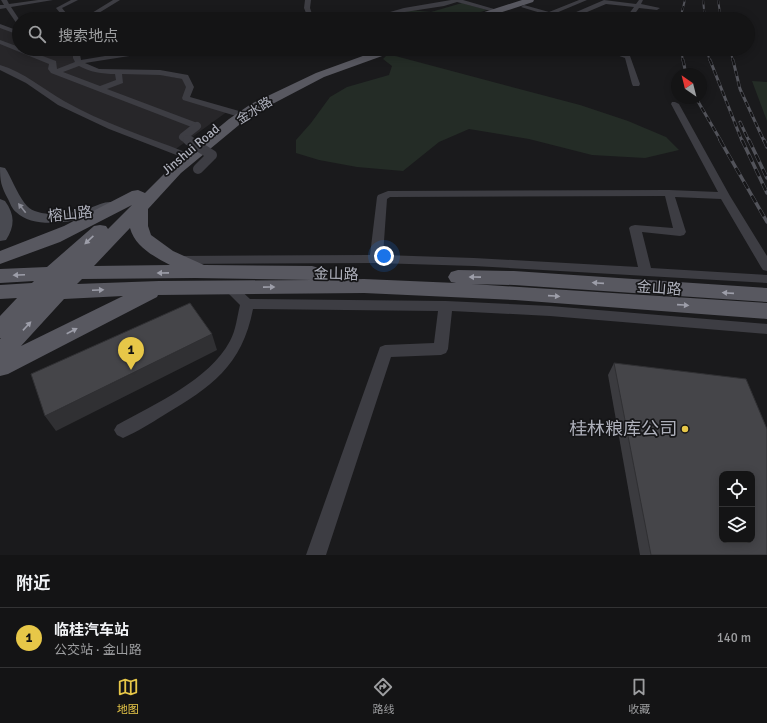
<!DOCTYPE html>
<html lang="zh">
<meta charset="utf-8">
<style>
:root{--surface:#141415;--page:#1d1d1e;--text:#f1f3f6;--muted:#9d9ea0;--line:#333334;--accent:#e7c748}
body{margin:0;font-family:Signika,"Noto Sans SC",sans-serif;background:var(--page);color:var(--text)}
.controls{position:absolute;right:12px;bottom:12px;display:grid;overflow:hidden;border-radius:8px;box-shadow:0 2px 10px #0003}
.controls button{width:36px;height:36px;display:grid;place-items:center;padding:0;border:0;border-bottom:1px solid var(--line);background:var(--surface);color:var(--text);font:20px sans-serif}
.compass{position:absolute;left:671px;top:68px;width:36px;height:36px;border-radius:50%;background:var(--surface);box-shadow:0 2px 10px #0003;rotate:325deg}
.you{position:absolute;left:384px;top:256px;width:14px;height:14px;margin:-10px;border:3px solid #fff;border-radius:50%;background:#1a73e8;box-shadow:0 0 0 6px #1a73e833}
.badge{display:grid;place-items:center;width:26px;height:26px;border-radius:50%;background:var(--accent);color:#111;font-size:13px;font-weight:700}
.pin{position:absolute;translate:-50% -33px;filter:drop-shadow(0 1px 2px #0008)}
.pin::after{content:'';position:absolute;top:21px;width:14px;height:12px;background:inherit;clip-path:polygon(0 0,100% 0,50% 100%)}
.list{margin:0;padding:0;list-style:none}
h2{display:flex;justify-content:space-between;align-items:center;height:52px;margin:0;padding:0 16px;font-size:17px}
h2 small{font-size:13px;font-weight:400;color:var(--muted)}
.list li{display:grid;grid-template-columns:26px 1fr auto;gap:12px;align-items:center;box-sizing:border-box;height:60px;padding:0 16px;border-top:1px solid var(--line)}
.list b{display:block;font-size:15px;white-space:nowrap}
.list p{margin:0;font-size:13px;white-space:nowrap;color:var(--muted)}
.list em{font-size:13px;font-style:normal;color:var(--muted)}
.icon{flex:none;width:22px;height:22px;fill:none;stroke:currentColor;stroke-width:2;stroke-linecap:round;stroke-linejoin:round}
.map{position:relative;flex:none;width:767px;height:555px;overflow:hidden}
.search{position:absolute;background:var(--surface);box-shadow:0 2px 10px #0003;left:12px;right:12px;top:12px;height:44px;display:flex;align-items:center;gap:10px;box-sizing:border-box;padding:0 14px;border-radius:22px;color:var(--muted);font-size:15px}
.sheet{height:112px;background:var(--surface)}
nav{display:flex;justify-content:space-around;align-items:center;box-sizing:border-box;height:56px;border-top:1px solid var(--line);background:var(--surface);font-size:11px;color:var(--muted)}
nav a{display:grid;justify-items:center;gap:2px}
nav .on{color:var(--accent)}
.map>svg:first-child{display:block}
</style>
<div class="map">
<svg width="767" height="555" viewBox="0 0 767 555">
<rect width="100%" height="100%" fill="#1a1a1c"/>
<path fill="#272629" d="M 0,26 L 19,33 L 19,49 L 76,49 L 76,58 L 92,69 L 143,71 L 187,80 L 186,97 L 228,111 L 173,151 L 61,103 L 0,67 Z"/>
<path fill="#242c26" d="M 462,3 L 487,10 L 459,19 L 372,19 L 385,18 L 410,10 L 431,12 Z
M 388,54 L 580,105 L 628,121 L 666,137 L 679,150 L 645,158 L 592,155 L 529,139 L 469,129 L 439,142 L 403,171 L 357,167 L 319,160 L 296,153 L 296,140 L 311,123 L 330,97 L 347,87 L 389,75 L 392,66 L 383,59 Z
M 752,81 L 767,82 L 767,121 Z"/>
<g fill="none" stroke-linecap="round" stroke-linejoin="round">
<path fill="#3d3d43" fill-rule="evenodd" d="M 1,0 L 7,0 L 9,4 L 38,0 L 53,0 L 11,7 L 19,19 L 19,25 L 17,24 L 6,8 L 0,9 L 0,5 L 4,5 Z
M 71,0 L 78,0 L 62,8 L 71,19 L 65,19 L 56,8 Z
M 113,0 L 120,0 L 89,19 L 82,19 Z
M 305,0 L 311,0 L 310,8 L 312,14 L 304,19 L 296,19 L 306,13 L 304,8 Z
M 451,0 L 463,0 L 501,11 L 498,13 L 457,2 L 444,6 L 405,12 L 383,18 L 349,19 L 352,17 L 383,14 L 404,8 Z
M 579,0 L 587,0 L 556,13 L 567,16 L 604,0 L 636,4 L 639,0 L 643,0 L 641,4 L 660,8 L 657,10 L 639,8 L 631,19 L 625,19 L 634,7 L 606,4 L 573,18 L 574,19 L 553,19 L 544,16 L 544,14 L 521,7 L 524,5 L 549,12 Z
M 0,24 L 19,31 L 19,35 L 0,28 Z
M 0,40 L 19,47 L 19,49 L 24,49 L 56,61 L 57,69 L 75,62 L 73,58 L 73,49 L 79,49 L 81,60 L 147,49 L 164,49 L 161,51 L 85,63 L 99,69 L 160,70 L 188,75 L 194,87 L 190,97 L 239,111 L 240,113 L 236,116 L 183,100 L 182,98 L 186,87 L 182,79 L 160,75 L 122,74 L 123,83 L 107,89 L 200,124 L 201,126 L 200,128 L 194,128 L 51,73 L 48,69 L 49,64 L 0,44 ZM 79,66 C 90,72 102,74 115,74 L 116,80 L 100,86 L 63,72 Z
M 366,49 L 376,49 L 376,50 L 373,52 Z
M 600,49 L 610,49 L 630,56 L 640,84 L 639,86 L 633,86 L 632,84 L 625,58 Z
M 0,65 C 24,72 43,89 64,101 C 102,123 145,136 185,152 L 187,154 L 182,157 L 179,156 L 109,129 L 58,105 L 26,83 L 0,70 Z
M 672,102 L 675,102 L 679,104 L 730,196 L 767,256 L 767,271 L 763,270 L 761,267 L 721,199 L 675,197 L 686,232 L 684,235 L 680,236 L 642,232 L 651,268 L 767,275 L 767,283 L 474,266 L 376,263 L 178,264 L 174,263 L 172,260 L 174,257 L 178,256 L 370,255 L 377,197 L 378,195 L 388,191 L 669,190 L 718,192 L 671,104 ZM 665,196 L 673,228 L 635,225 L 631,226 L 629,228 L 638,267 L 474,258 L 383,255 L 387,199 L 390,197 Z
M 230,283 L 235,285 L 250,299 L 446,301 L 550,306 L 767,324 L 767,334 L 550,316 L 452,311 L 448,349 L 446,353 L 441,355 L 391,357 L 326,555 L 306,555 L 380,347 L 385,345 L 434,343 L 438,311 L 253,309 C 242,366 211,387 164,415 C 151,423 137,432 123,438 L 117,435 L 114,430 L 117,425 C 155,404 209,380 230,341 C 236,330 237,317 240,305 L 223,288 L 225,285 Z"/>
<path fill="#494a51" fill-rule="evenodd" d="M 0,167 L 5,168 L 7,171 C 12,180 20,199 27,206 C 39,219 74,213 90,208 C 99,205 107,200 116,203 L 119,206 C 114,213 99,215 91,217 C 70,222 33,229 16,212 C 12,209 10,203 8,199 C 1,186 0,181 0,167 Z
M 0,199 L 5,201 C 15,215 15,226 6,240 L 0,241 Z"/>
<path fill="#585860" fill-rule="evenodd" d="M 522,0 L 534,0 L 533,2 L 481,19 L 467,19 L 469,17 Z
M 382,49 L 397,49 L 396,51 L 324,77 L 261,110 L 239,125 L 181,173 L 148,209 L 148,226 L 151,235 L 173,251 L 204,265 L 312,266 L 319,268 L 322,273 L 319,278 L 312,280 L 364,279 L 456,283 L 451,282 L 448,277 L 451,272 L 458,270 L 514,271 L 767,288 L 767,302 L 514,285 L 472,284 L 767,303 L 767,319 L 515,300 L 364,293 L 158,295 L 157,297 L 8,374 L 0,376 L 0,339 L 1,338 L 0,338 L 0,316 L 17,298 L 0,299 L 0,285 L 32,283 L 34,281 L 0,283 L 0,269 L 47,267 L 94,226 L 100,225 L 106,226 L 108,229 L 132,205 L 60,242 L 0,264 L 0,251 L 64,226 L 132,191 L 138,190 L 145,193 L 171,167 L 229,119 L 251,104 L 316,73 ZM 130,228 C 135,247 155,257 170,265 L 94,266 ZM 195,278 L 312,280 L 159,281 L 77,284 L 82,279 ZM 123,296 L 21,346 L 64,299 Z"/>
<g stroke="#52535a" stroke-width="2">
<path id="rail-far2" d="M 703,0 L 705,19
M 718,0 L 721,19
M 680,19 L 685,0
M 681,49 L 683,61
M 706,49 L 710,61
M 730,49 L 733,61"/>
</g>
<g stroke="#52535a" stroke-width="3">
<path id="rail-far1" d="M 683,60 L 686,74
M 710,60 L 742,141
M 733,60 L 740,89 L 764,141
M 696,98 L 721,141
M 740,122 L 749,141"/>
</g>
<g stroke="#52535a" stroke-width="3.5">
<path id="rail" d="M 720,140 L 767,222
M 742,140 L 767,193
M 749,140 L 767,178
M 764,140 L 767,147"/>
</g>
<use href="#rail-far2" stroke="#151517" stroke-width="1.5" stroke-dasharray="4.5" stroke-linecap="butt"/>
<use href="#rail-far1" stroke="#151517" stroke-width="2" stroke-dasharray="5.5" stroke-linecap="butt"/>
<use href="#rail" stroke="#151517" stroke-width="2.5" stroke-dasharray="8" stroke-linecap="butt"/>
<path stroke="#3d3d43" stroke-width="8" d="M 189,141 L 183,137 L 197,126"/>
<path stroke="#3d3d43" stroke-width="10" d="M 188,140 L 212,155 L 198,169"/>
</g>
<path fill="#3b3b3f" d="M 614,363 L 767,555 L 640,555 L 608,375 Z"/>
<path fill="#303033" d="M 212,334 L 217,350 L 56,431 L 45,416 Z"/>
<path fill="#454549" stroke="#303033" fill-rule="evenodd" d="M 190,303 L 212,334 L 45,416 L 31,374 Z
M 614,363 L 746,379 L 767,429 L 767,555 L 651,555 ZM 722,474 L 752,474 L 752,540 L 722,540 Z"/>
<defs><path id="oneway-solid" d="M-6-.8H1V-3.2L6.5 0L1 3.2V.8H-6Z"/></defs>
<use fill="#8b8c96" href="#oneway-solid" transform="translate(22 208) rotate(-128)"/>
<g fill="#9d9ea9">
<use href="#oneway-solid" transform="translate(89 240) rotate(137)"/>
<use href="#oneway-solid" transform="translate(163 273) rotate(179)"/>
<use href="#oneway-solid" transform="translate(19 275) rotate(177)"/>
<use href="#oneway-solid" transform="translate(475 277) rotate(-179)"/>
<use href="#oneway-solid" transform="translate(598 283) rotate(-176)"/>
<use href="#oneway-solid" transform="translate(269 287) rotate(-1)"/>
<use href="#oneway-solid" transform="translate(98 290) rotate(-2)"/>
<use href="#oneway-solid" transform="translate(728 293) rotate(-176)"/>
<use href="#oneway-solid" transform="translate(554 296) rotate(4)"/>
<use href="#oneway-solid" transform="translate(683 305) rotate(4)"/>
<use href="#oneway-solid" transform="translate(27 326) rotate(-47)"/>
<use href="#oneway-solid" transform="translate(72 331) rotate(-27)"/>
</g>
<circle fill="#e7c748" stroke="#151517" stroke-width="1.5" cx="685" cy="429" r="4"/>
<g text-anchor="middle" stroke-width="3.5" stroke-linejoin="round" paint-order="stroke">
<g font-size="13" fill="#aeb0bb" stroke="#151517">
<text transform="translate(254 110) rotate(-32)" y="5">金水路</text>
<text transform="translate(190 149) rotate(-40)" y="5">Jinshui Road</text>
</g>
<g font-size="15" fill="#aeb0bb" stroke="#151517">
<text transform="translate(70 214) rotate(-6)" y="5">榕山路</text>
<text transform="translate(336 274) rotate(1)" y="5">金山路</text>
<text transform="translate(659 288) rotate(4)" y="5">金山路</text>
</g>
<g font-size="18" fill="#aeb0bb" stroke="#151517" text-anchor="end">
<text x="677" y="435">桂林粮库公司</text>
</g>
</g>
</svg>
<div class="controls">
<button><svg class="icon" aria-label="locate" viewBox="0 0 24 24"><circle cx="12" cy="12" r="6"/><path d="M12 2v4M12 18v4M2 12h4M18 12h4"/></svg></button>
<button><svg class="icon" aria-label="layers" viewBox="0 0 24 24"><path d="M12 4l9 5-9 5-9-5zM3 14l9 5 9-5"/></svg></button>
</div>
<svg class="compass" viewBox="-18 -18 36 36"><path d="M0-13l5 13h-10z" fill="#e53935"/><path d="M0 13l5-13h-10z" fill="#9d9ea0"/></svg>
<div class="you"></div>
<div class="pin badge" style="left:131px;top:370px">1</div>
<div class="search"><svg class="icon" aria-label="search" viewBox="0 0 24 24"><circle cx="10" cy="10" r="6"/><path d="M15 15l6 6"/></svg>搜索地点</div>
</div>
<section class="sheet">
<h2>附近<small></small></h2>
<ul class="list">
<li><span class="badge">1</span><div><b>临桂汽车站</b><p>公交站 · 金山路</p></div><em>140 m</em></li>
</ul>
</section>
<nav>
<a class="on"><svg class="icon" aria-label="map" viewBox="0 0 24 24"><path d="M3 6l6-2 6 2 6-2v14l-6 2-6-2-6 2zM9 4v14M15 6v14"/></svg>地图</a>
<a><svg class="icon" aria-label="directions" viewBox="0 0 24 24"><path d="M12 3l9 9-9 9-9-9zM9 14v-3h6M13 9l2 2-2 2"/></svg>路线</a>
<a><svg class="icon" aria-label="saved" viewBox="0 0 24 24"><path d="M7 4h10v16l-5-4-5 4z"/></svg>收藏</a>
</nav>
